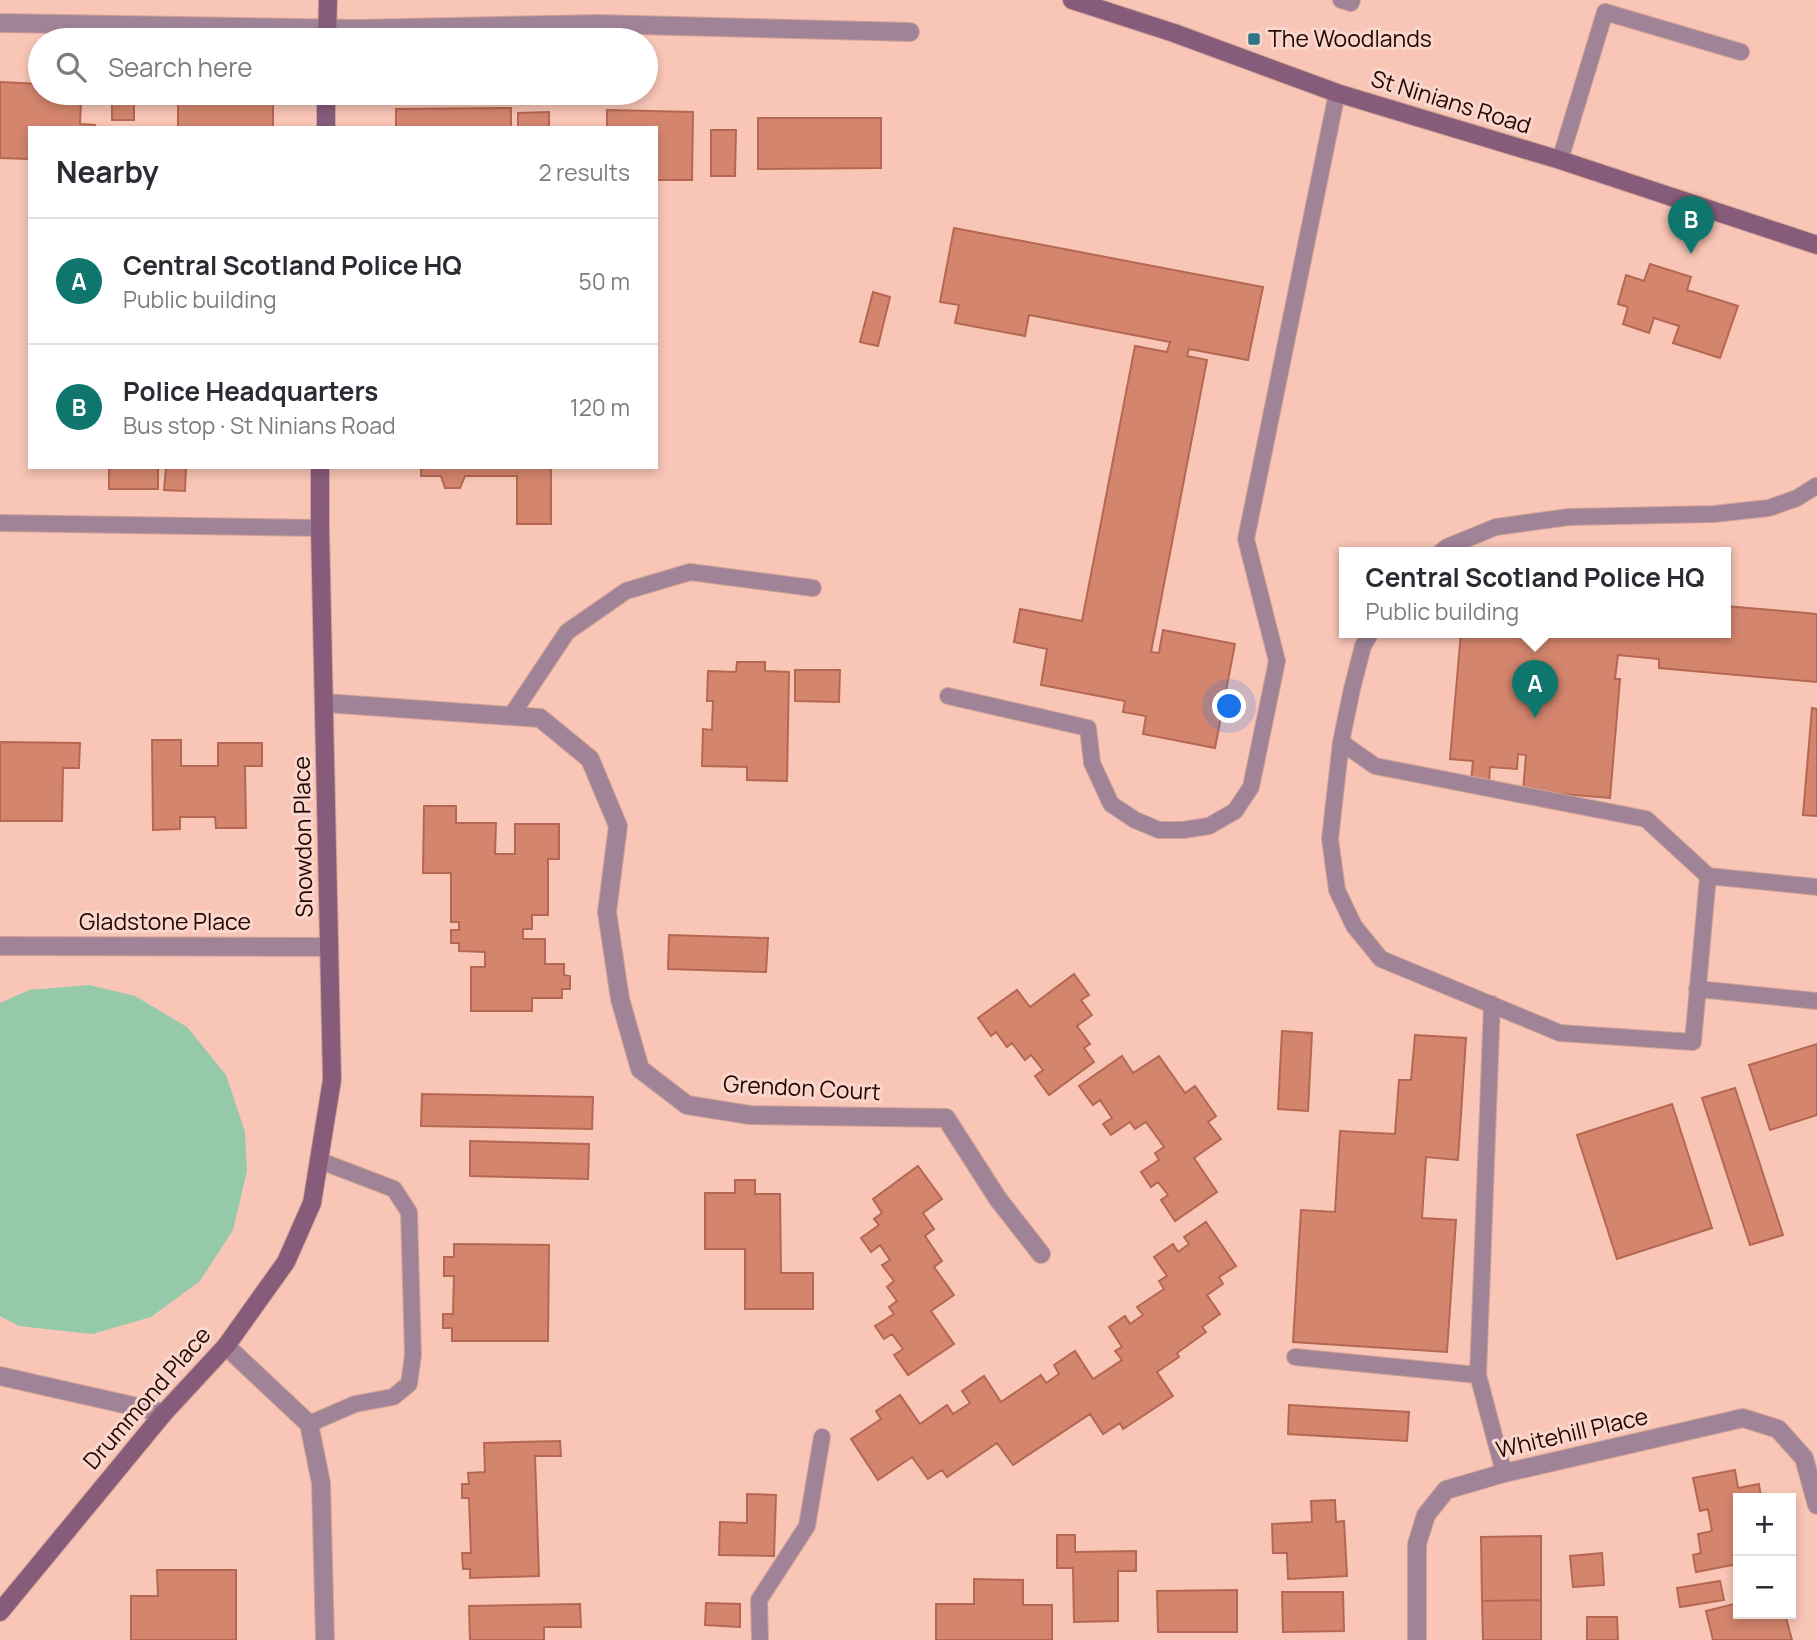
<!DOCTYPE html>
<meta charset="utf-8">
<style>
:root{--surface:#fff;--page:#f7f7f7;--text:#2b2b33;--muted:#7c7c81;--line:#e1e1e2;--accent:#0f766e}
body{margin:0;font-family:Manrope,sans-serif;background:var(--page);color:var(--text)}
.controls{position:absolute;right:21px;bottom:21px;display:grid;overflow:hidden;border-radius:0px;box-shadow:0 4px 10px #0003}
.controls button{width:63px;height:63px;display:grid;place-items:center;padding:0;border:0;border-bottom:2px solid var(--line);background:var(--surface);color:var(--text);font:35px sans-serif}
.you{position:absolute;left:1230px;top:707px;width:24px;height:24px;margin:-18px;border:5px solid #fff;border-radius:50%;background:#1a73e8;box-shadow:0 0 0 10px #1a73e833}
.badge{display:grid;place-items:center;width:46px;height:46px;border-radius:50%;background:var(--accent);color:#fff;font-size:23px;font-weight:700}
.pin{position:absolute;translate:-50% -58px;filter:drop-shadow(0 2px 4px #0008)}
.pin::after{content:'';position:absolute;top:37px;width:24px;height:21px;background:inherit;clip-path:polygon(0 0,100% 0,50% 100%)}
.popup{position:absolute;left:1339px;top:547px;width:392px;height:91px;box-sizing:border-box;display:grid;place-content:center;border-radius:0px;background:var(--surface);filter:drop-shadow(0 2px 5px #0005);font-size:23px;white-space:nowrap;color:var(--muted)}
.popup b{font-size:26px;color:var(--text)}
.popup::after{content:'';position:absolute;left:50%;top:100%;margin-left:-14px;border:14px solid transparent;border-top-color:var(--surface)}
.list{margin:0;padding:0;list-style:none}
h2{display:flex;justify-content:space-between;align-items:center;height:91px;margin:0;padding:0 28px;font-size:30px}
h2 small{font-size:23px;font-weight:400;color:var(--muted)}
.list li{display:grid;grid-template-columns:46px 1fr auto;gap:21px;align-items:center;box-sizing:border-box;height:126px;padding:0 28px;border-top:2px solid var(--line)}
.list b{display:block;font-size:26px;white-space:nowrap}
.list p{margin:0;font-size:23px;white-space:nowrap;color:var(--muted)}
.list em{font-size:23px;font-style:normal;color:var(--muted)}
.icon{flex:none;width:38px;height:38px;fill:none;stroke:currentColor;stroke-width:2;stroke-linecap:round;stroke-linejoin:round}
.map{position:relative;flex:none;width:1817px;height:1640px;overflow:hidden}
.search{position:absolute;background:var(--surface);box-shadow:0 4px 10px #0003;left:28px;top:28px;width:630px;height:77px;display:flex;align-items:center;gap:18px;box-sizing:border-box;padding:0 24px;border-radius:38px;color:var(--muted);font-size:26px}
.panel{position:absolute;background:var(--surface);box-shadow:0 4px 10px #0003;left:28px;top:126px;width:630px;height:343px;border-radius:0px}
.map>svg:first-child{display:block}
</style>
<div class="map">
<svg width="1817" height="1640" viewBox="0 0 1817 1640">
<rect width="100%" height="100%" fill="#f8c5b6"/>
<path fill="#95c9a9" d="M 89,985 L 135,996 L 187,1027 L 226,1075 L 245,1132 L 247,1171 L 233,1230 L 200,1281 L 151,1317 L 92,1334 L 19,1326 L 0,1316 L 0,1003 L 29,990 Z"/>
<path fill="#d4856d" stroke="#b56851" stroke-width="2" d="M 112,32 L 134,32 L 134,40 L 112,40 Z
M 0,82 L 40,84 L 40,93 L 70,93 L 69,104 L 81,104 L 80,124 L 95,125 L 95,128 L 30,128 L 30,159 L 0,158 Z
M 112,93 L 134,93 L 134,120 L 112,120 Z
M 178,93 L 273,93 L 273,128 L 178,128 Z
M 511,108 L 511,128 L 396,128 L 396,109 Z
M 607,110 L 693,112 L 692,180 L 656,180 L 656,128 L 607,128 Z
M 549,112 L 549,128 L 518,128 L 518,113 Z
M 758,118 L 881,118 L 881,168 L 758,169 Z
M 711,130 L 736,130 L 735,176 L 711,176 Z
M 954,228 L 1263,287 L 1248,360 L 1189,349 L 1187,356 L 1207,360 L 1151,652 L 1159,653 L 1163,630 L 1235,644 L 1215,748 L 1143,734 L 1146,716 L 1123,712 L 1125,701 L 1041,685 L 1047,649 L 1014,642 L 1020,609 L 1082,621 L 1135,346 L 1167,352 L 1170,342 L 1029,315 L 1025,336 L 955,323 L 959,305 L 940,302 Z
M 1650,264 L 1691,277 L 1687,290 L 1738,306 L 1720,358 L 1673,343 L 1679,326 L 1654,318 L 1649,333 L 1623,324 L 1628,307 L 1618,304 L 1626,275 L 1644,281 Z
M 873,292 L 890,297 L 878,346 L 860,342 Z
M 109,467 L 158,467 L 158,489 L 109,489 Z
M 166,467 L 186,467 L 185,491 L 164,490 Z
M 421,467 L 551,467 L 551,524 L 517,524 L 517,476 L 465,476 L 460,488 L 445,488 L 441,476 L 421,476 Z
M 1726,606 L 1817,614 L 1817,682 L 1659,668 L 1659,659 L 1618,655 L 1615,679 L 1620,679 L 1610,798 L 1523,791 L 1526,755 L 1518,754 L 1517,769 L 1490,767 L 1489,783 L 1471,781 L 1473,761 L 1450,759 L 1461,632 L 1726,632 Z
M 737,662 L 765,662 L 765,671 L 789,672 L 787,781 L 747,780 L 747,767 L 702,766 L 703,729 L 712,730 L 713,701 L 707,701 L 708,671 L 736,672 Z
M 795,670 L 840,670 L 839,702 L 795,701 Z
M 1812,708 L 1817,709 L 1817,816 L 1803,815 Z
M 152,740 L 181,740 L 181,766 L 218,766 L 218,743 L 262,743 L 262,766 L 245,766 L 246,828 L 216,828 L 215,817 L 180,817 L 180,829 L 153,830 Z
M 0,742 L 80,743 L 79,768 L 63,768 L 62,821 L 0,821 Z
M 424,806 L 456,806 L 456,823 L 496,823 L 495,854 L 515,854 L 515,824 L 559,824 L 559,859 L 548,859 L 548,915 L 532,915 L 532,929 L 523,929 L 523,939 L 545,939 L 545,964 L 564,964 L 564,975 L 570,976 L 570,989 L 562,989 L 562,998 L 532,998 L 532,1011 L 471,1011 L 471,967 L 485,967 L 485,952 L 459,951 L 459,943 L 451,943 L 451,930 L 459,930 L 459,922 L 451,922 L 451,873 L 423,873 Z
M 669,935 L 768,938 L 766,972 L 668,969 Z
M 1074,974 L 1089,995 L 1081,1000 L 1092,1015 L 1077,1026 L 1090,1044 L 1084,1048 L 1094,1062 L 1049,1095 L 1035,1076 L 1043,1070 L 1031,1055 L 1025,1060 L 1012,1043 L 1007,1047 L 996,1032 L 991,1036 L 978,1018 L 1017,990 L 1030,1007 Z
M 1282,1031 L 1312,1033 L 1308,1111 L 1278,1109 Z
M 1415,1035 L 1466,1038 L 1458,1160 L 1426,1157 L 1422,1218 L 1456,1220 L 1447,1352 L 1293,1342 L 1301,1210 L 1335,1212 L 1340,1131 L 1395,1134 L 1399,1080 L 1411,1080 Z
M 1817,1044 L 1817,1115 L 1770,1130 L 1749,1065 Z
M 1122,1056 L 1133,1073 L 1159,1056 L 1185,1093 L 1195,1086 L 1216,1116 L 1208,1122 L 1221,1139 L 1194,1158 L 1217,1192 L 1175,1221 L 1161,1200 L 1168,1195 L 1158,1182 L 1151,1187 L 1141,1172 L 1159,1160 L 1155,1153 L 1164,1147 L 1146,1122 L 1135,1129 L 1130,1122 L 1111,1135 L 1103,1124 L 1112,1118 L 1100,1100 L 1093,1105 L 1079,1086 Z
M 1735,1088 L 1783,1235 L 1750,1245 L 1702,1098 Z
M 422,1094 L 593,1097 L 592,1129 L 421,1126 Z
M 1672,1104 L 1712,1228 L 1617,1259 L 1577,1135 Z
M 470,1141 L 589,1144 L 588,1179 L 470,1176 Z
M 918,1166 L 942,1199 L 923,1213 L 934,1229 L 925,1236 L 942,1261 L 934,1267 L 954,1295 L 931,1311 L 954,1344 L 908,1375 L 894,1355 L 903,1349 L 892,1334 L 884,1339 L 875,1326 L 894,1314 L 889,1307 L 897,1301 L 887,1287 L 894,1281 L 882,1265 L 890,1260 L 880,1245 L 871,1252 L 861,1238 L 879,1225 L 874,1219 L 882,1213 L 873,1199 Z
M 735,1180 L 755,1180 L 755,1194 L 780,1194 L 781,1273 L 813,1273 L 813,1309 L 745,1309 L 745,1249 L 705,1249 L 705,1193 L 735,1193 Z
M 1206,1222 L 1236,1266 L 1219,1277 L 1223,1284 L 1207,1295 L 1220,1314 L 1202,1327 L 1206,1332 L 1177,1353 L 1179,1357 L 1157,1372 L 1173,1396 L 1123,1429 L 1120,1423 L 1103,1434 L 1090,1414 L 1013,1465 L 997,1443 L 947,1477 L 942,1470 L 928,1479 L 912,1457 L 878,1480 L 851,1439 L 881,1419 L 876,1411 L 900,1395 L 920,1424 L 947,1405 L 953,1414 L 970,1403 L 962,1391 L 984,1376 L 1001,1402 L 1041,1375 L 1046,1383 L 1059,1374 L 1054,1365 L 1075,1351 L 1093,1379 L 1122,1360 L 1115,1351 L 1122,1347 L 1109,1327 L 1125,1316 L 1130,1324 L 1143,1315 L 1137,1307 L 1164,1289 L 1159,1281 L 1167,1276 L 1154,1257 L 1173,1244 L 1178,1252 L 1189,1244 L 1184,1237 Z
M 454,1244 L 549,1245 L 548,1341 L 452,1341 L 452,1328 L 443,1328 L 443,1314 L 453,1314 L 454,1276 L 444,1276 L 444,1257 L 454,1257 Z
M 1289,1405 L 1409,1412 L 1407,1441 L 1288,1434 Z
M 560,1441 L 561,1456 L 535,1456 L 539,1576 L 470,1578 L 470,1569 L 463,1569 L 462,1553 L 471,1553 L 469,1498 L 462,1498 L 462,1484 L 469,1484 L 468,1473 L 485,1472 L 484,1443 Z
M 1735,1470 L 1738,1488 L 1759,1484 L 1761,1498 L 1738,1498 L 1738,1564 L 1696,1572 L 1693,1555 L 1701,1553 L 1698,1534 L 1712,1531 L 1708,1509 L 1700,1511 L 1693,1478 Z
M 747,1494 L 776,1495 L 774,1556 L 719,1555 L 720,1522 L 747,1523 Z
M 1335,1500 L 1336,1522 L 1344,1521 L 1347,1576 L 1288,1579 L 1287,1553 L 1273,1553 L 1272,1524 L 1312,1522 L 1311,1501 Z
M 1057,1535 L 1075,1535 L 1075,1552 L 1136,1551 L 1136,1571 L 1118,1571 L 1118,1621 L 1074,1622 L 1073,1568 L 1057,1568 Z
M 1541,1536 L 1541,1600 L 1482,1601 L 1481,1537 Z
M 1602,1553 L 1604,1585 L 1573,1587 L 1570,1556 Z
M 157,1570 L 236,1570 L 236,1640 L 131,1640 L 131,1596 L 158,1596 Z
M 974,1579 L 1023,1580 L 1023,1605 L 1052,1605 L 1052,1640 L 936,1640 L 936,1604 L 974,1604 Z
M 1720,1581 L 1724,1600 L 1680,1607 L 1677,1588 Z
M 1237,1590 L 1237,1632 L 1158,1632 L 1157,1591 Z
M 1282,1592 L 1343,1592 L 1344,1631 L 1283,1632 Z
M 1541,1600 L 1541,1640 L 1483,1640 L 1482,1601 Z
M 706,1603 L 740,1604 L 740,1627 L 705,1625 Z
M 1738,1603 L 1738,1614 L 1785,1614 L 1792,1640 L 1713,1640 L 1706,1611 Z
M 580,1604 L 581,1627 L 544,1627 L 544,1640 L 470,1640 L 469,1606 Z
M 1587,1617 L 1617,1617 L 1618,1640 L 1587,1640 Z"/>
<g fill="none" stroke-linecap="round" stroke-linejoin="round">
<g stroke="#d2a395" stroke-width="18">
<path id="service" d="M 1341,0 L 1351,3 L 1352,0
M 1560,160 L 1605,12 L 1741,52
M 0,523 L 320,528
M 1441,552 L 1447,547 L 1496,527 L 1569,517 L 1714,514 L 1769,508 L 1797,498 L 1816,486
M 1371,632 L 1363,646 L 1352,689 L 1341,742 L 1330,839 L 1337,890 L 1354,926 L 1381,959 L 1560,1033 L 1693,1042 L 1708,876
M 948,696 L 1088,728 L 1092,763 L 1111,804 L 1135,820 L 1159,830 L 1183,830 L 1209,826 L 1235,811 L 1251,787 L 1277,661 L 1246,539 L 1337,93
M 511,716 L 567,632 L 626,591 L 690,572 L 813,588
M 1341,742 L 1375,766 L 1646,819 L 1708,876 L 1817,887
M 1697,989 L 1817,1001
M 1492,1004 L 1478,1375 L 1504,1473
M 1295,1357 L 1478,1375
M 309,1424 L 355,1404 L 393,1397 L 409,1384 L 413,1355 L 409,1212 L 394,1189 L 318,1160
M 760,1640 L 759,1600 L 807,1526 L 822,1437"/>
</g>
<g stroke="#d2a395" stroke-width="20">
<path id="minor" d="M 0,23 L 357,29 L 598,24 L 910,32
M 325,703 L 540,718 L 590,759 L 618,826 L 607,912 L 620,999 L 640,1069 L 687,1105 L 750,1115 L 946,1118 L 998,1199 L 1041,1254
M 0,946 L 329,947
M 226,1346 L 309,1424 L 321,1483 L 325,1640
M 0,1376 L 164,1413
M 1417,1640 L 1417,1544 L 1426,1515 L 1446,1490 L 1504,1473 L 1743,1418 L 1778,1429 L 1804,1458 L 1817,1505"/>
</g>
<g stroke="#d2a395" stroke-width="20">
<path id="secondary" d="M 1072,0 L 1174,33 L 1337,93 L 1560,160 L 1817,245
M 327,40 L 328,0
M 326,128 L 326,93
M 0,1612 L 164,1413 L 226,1346 L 286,1262 L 312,1203 L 332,1080 L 320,528 L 320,467"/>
</g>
<use href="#service" stroke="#a18398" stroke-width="16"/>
<use href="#minor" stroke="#a18398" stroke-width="18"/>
<use href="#secondary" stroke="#875c7b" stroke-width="18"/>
</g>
<rect fill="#317485" stroke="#fad7cc" stroke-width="2.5" x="1247" y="32" width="14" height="14" rx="3.5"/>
<g text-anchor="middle" stroke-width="6" stroke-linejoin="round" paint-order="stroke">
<g font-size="23" fill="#230601" stroke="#fad7cc" text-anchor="start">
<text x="1268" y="47">The Woodlands</text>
</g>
<g font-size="23" fill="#230601" stroke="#fad7cc">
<text transform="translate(1451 102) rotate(17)" y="8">St Ninians Road</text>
<text transform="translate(303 837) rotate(-91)" y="8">Snowdon Place</text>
<text x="165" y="930">Gladstone Place</text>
<text transform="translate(802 1088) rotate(3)" y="8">Grendon Court</text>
<text transform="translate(147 1398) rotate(-49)" y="8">Drummond Place</text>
<text transform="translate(1572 1433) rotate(-13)" y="8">Whitehill Place</text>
</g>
</g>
</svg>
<div class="controls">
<button>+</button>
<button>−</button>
</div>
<div class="you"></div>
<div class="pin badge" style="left:1535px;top:718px">A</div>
<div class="popup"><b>Central Scotland Police HQ</b>Public building</div>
<div class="pin badge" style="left:1691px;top:254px">B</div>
<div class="search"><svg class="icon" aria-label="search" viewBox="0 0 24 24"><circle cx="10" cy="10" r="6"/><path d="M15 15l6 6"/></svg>Search here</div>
<section class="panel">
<h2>Nearby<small>2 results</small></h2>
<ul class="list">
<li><span class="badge">A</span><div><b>Central Scotland Police HQ</b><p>Public building</p></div><em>50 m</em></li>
<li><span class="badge">B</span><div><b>Police Headquarters</b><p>Bus stop · St Ninians Road</p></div><em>120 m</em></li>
</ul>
</section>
</div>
